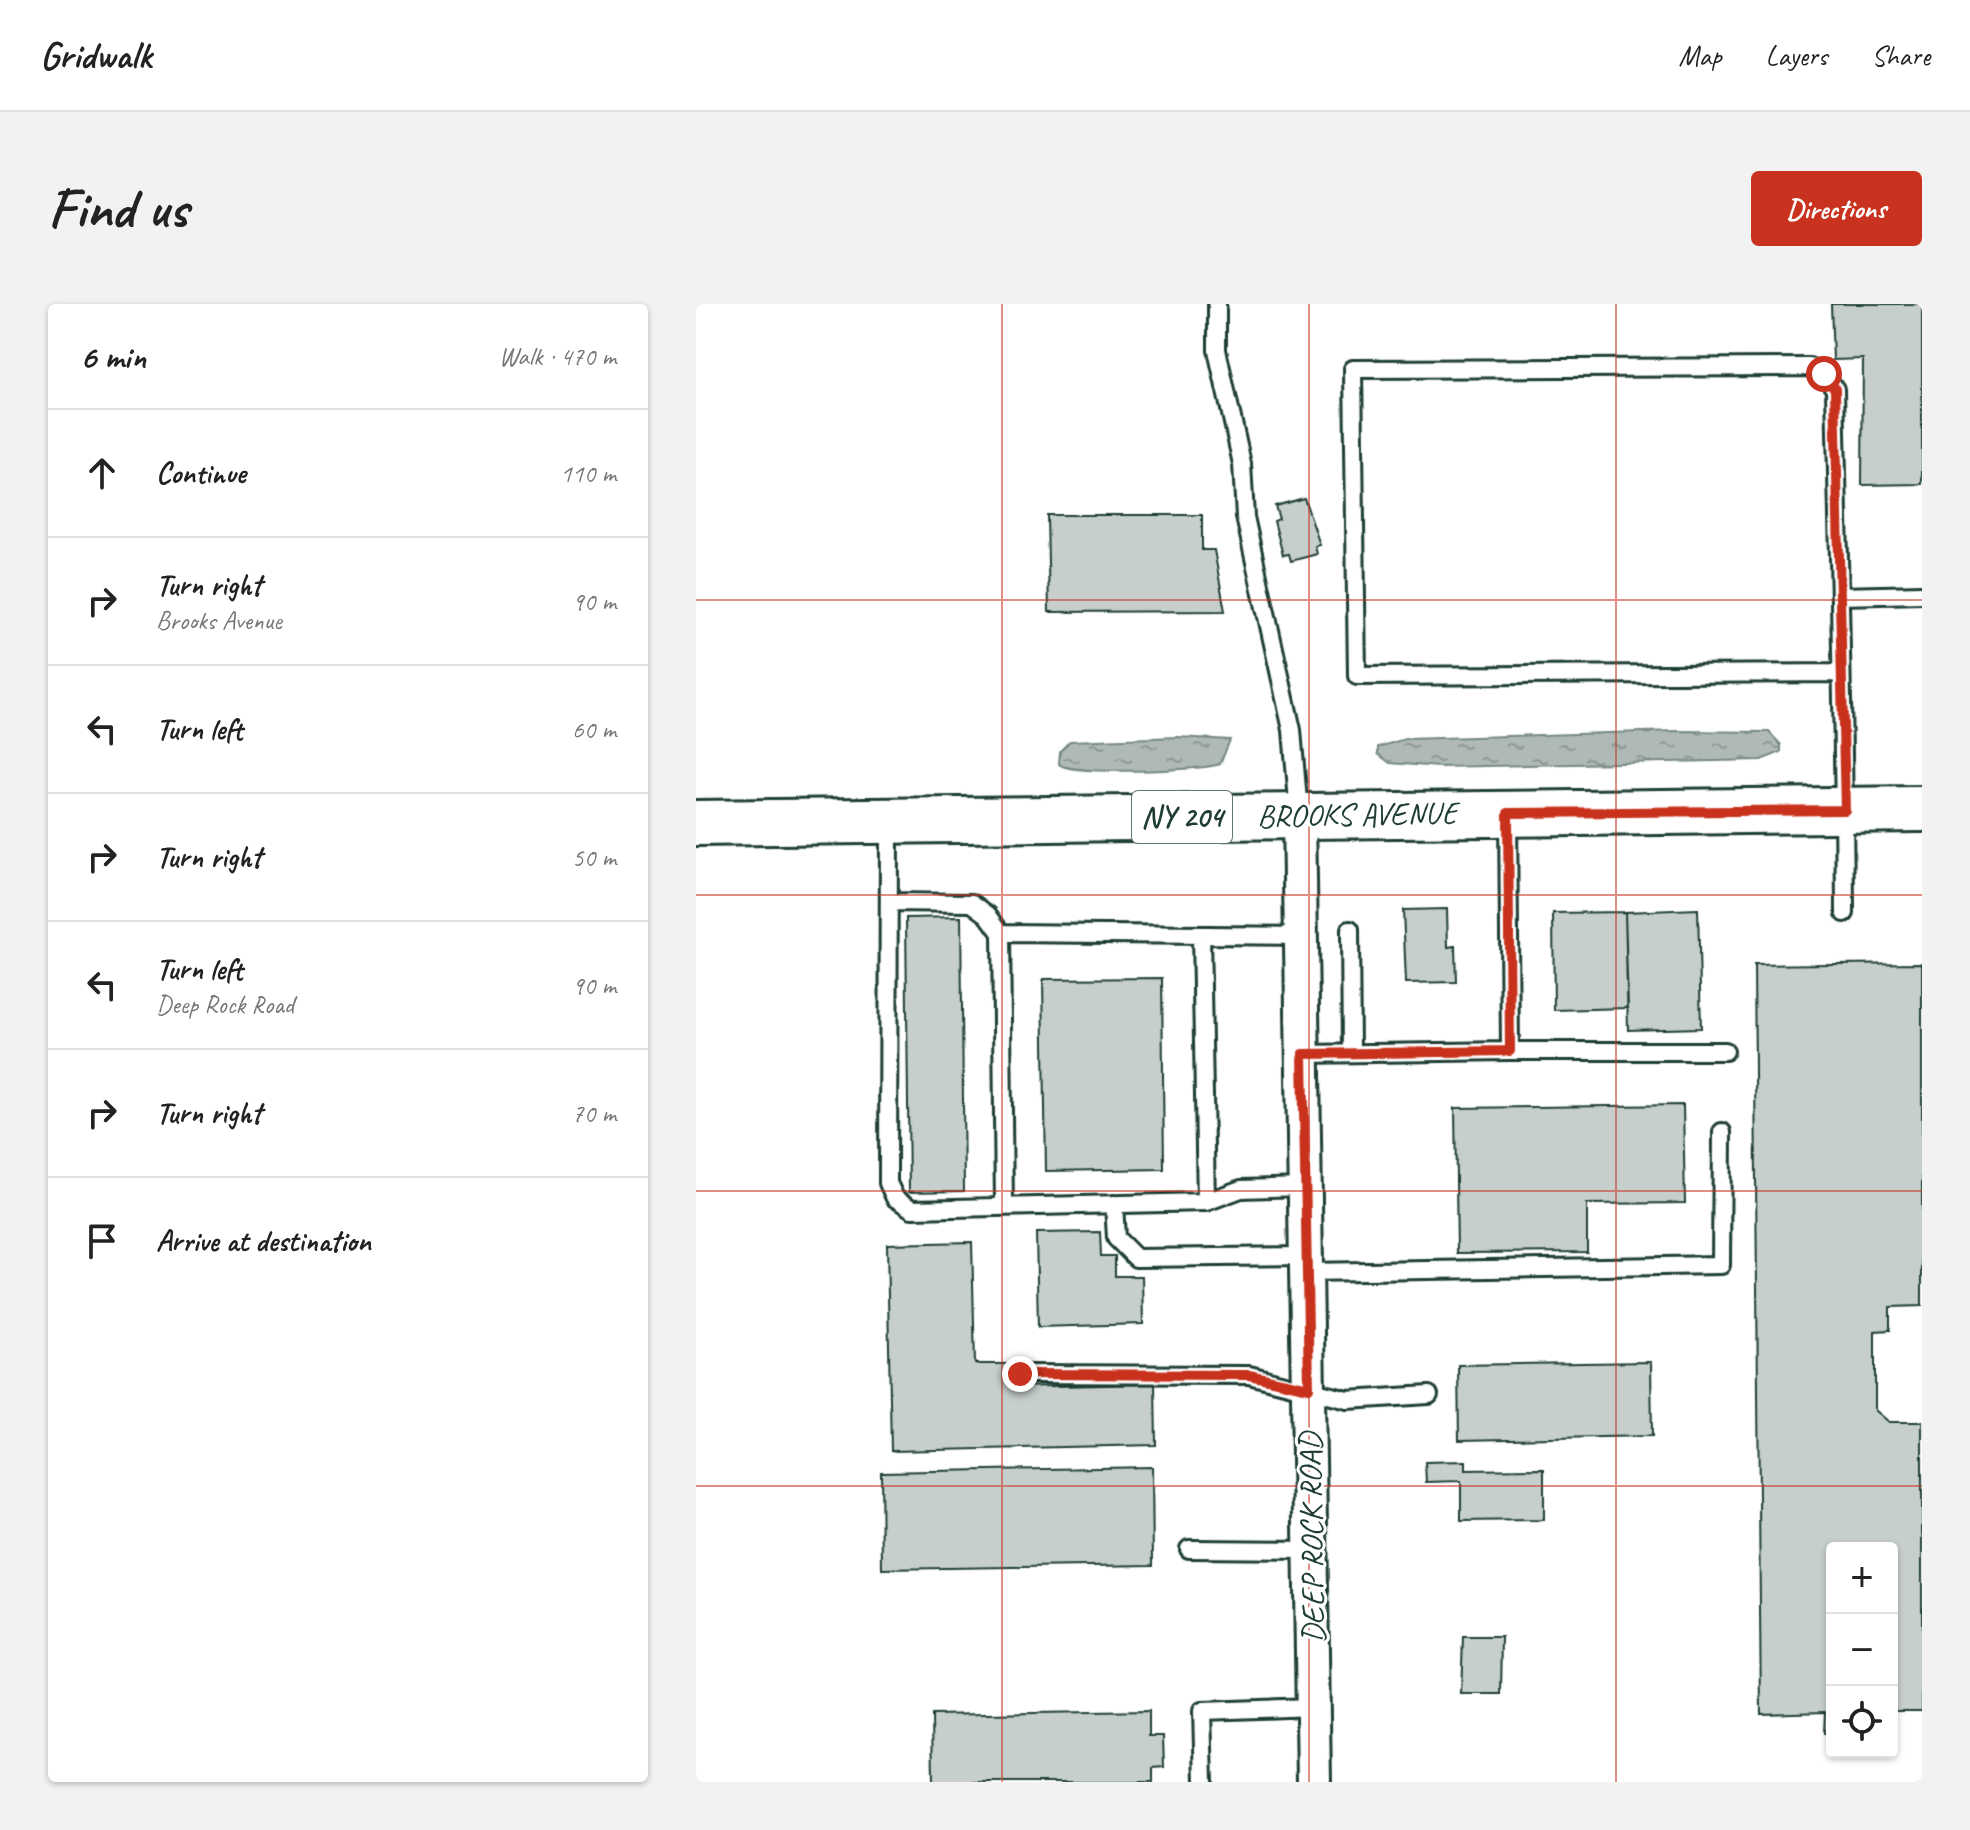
<!DOCTYPE html>
<meta charset="utf-8">
<style>
:root{--surface:#fff;--page:#f2f2f2;--text:#222;--muted:#767676;--line:#e0e0e0;--accent:#c8321e}
body{margin:0;font-family:Caveat,sans-serif;background:var(--page);color:var(--text)}
.controls{position:absolute;right:24px;bottom:24px;display:grid;overflow:hidden;border-radius:8px;box-shadow:0 2px 6px #0004}
.controls button{width:72px;height:72px;display:grid;place-items:center;padding:0;border:0;border-bottom:2px solid var(--line);background:var(--surface);color:var(--text);font:40px sans-serif}
.stop{position:absolute;width:24px;height:24px;margin:-18px;border:6px solid #c8321e;border-radius:50%;background:#fff}
.stop.end{background:#c8321e;border-color:#fff;box-shadow:0 2px 8px #0008}
.list{margin:0;padding:0;list-style:none}
h2{display:flex;justify-content:space-between;align-items:center;height:104px;margin:0;padding:0 32px;font-size:34px}
h2 small{font-size:26px;font-weight:400;color:var(--muted)}
.list li{display:grid;grid-template-columns:52px 1fr auto;gap:24px;align-items:center;box-sizing:border-box;height:128px;padding:0 32px;border-top:2px solid var(--line)}
.list b{display:block;font-size:30px;white-space:nowrap}
.list p{margin:0;font-size:26px;white-space:nowrap;color:var(--muted)}
.list em{font-size:26px;font-style:normal;color:var(--muted)}
.icon{flex:none;width:44px;height:44px;fill:none;stroke:currentColor;stroke-width:2;stroke-linecap:round;stroke-linejoin:round}
.map{position:relative;flex:none;width:1226px;height:1478px;overflow:hidden;border-radius:8px}
header{display:flex;align-items:center;gap:48px;box-sizing:border-box;height:112px;padding:0 40px;background:var(--surface);border-bottom:2px solid var(--line)}
header strong{font-size:38px}
nav{display:flex;gap:44px;margin-inline-start:auto;font-size:28px}
.intro{display:flex;align-items:center;justify-content:space-between;box-sizing:border-box;height:192px;padding:0 48px}
h1{margin:0;font-size:56px}
.button{padding:20px 36px;border-radius:8px;background:var(--accent);color:#fff;font-size:28px;font-weight:700}
main{display:flex;gap:48px;padding:0 48px}
aside{flex:1;background:var(--surface);border-radius:8px;box-shadow:0 2px 6px #0004}
.map>svg:first-child{display:block}
</style>
<header>
<strong>Gridwalk</strong>
<nav><a>Map</a><a>Layers</a><a>Share</a></nav>
</header>
<div class="intro"><h1>Find us</h1><a class="button">Directions</a></div>
<main>
<aside>
<h2>6 min<small>Walk · 470 m</small></h2>
<ul class="list">
<li><svg class="icon" aria-label="ahead" viewBox="0 0 24 24"><path d="M12 20V5M6 11l6-6 6 6"/></svg><div><b>Continue</b></div><em>110 m</em></li>
<li><svg class="icon" aria-label="right" viewBox="0 0 24 24"><path d="M7 20v-9h11M14 6l5 5-5 5"/></svg><div><b>Turn right</b><p>Brooks Avenue</p></div><em>90 m</em></li>
<li><svg class="icon" aria-label="left" viewBox="0 0 24 24"><path d="M17 20v-9H6M10 6l-5 5 5 5"/></svg><div><b>Turn left</b></div><em>60 m</em></li>
<li><svg class="icon" aria-label="right" viewBox="0 0 24 24"><path d="M7 20v-9h11M14 6l5 5-5 5"/></svg><div><b>Turn right</b></div><em>50 m</em></li>
<li><svg class="icon" aria-label="left" viewBox="0 0 24 24"><path d="M17 20v-9H6M10 6l-5 5 5 5"/></svg><div><b>Turn left</b><p>Deep Rock Road</p></div><em>90 m</em></li>
<li><svg class="icon" aria-label="right" viewBox="0 0 24 24"><path d="M7 20v-9h11M14 6l5 5-5 5"/></svg><div><b>Turn right</b></div><em>70 m</em></li>
<li><svg class="icon" aria-label="arrive" viewBox="0 0 24 24"><path d="M6 21V4h12l-3 4 3 4H6"/></svg><div><b>Arrive at destination</b></div></li>
</ul>
</aside>
<div class="map">
<svg width="1226" height="1478" viewBox="0 0 1226 1478">
<defs>
<pattern id="water-ripples" width="26" height="14" patternUnits="userSpaceOnUse" patternTransform="scale(2)"><rect width="26" height="14" fill="#afbab7"/><path d="M2 4q2-2 4 0t4 0M15 11q2-2 4 0t4 0" fill="none" stroke="#8e9896"/></pattern>
</defs>
<rect width="100%" height="100%" fill="#fff"/>
<filter id="ink" filterUnits="userSpaceOnUse"><feTurbulence type="fractalNoise" baseFrequency=".0125" numOctaves="2"/><feDisplacementMap in="SourceGraphic" scale="16" xChannelSelector="R" yChannelSelector="G"/><feConvolveMatrix kernelMatrix="1 2 1 2 8 2 1 2 1" color-interpolation-filters="sRGB"/></filter>
<g filter="url(#ink)">
<path fill="url(#water-ripples)" stroke="#758883" stroke-width="2" d="M 982,427 L 1073,428 L 1085,441 L 1085,448 L 1065,456 L 743,463 L 694,459 L 682,450 L 682,443 L 709,435 Z
M 482,433 L 534,436 L 524,460 C 506,467 373,471 363,460 L 364,447 L 374,437 Z"/>
<path fill="#c7cfcc" stroke="#1f3d34" stroke-width="2" d="M 1135,0 L 1226,0 L 1226,180 L 1166,181 L 1167,55 L 1137,56 Z
M 608,194 L 624,241 L 619,242 L 621,250 L 595,257 L 593,250 L 587,251 L 578,217 L 583,215 L 579,202 Z
M 351,211 L 506,211 L 506,246 L 518,246 L 529,307 L 353,308 Z
M 751,605 L 752,643 L 759,642 L 760,678 L 710,679 L 707,606 Z
M 1002,605 L 1005,724 L 932,726 L 929,608 Z
M 929,608 L 932,704 L 858,706 L 857,609 Z
M 265,613 L 268,887 L 213,888 L 210,614 Z
M 1226,659 L 1226,1002 L 1194,1003 L 1194,1026 L 1179,1027 L 1179,1106 L 1193,1118 L 1226,1118 L 1226,1407 L 1196,1407 L 1196,1244 L 1136,1244 L 1136,1429 L 1128,1429 L 1129,1408 L 1065,1410 L 1058,661 Z
M 466,674 L 468,865 L 350,867 L 347,675 Z
M 987,801 L 989,899 L 891,900 L 891,948 L 761,949 L 759,804 Z
M 404,928 L 405,952 L 419,952 L 419,972 L 446,972 L 447,1020 L 342,1023 L 340,929 Z
M 276,938 L 279,1060 L 314,1060 L 315,1083 L 459,1080 L 460,1141 L 195,1147 L 191,940 Z
M 955,1058 L 956,1132 L 763,1136 L 762,1061 Z
M 770,1157 L 770,1166 L 848,1165 L 848,1216 L 765,1217 L 765,1177 L 730,1178 L 729,1158 Z
M 456,1163 L 457,1261 L 186,1265 L 185,1168 Z
M 767,1333 L 806,1333 L 805,1390 L 765,1390 Z
M 453,1407 L 453,1432 L 467,1432 L 468,1463 L 457,1464 L 457,1478 L 237,1478 L 236,1411 Z"/>
<g fill="none" stroke-linecap="round" stroke-linejoin="round">
<g stroke="#1f3d34" stroke-width="22">
<path id="lane" d="M 521,0 L 521,46 L 546,160 L 549,213 L 596,426 L 603,510
M 1144,292 L 1226,290
M 1145,369 L 661,372 L 657,65 L 1113,63 L 1128,70 L 1139,85 C 1143,260 1148,434 1149,609
M 812,510 L 814,747 L 1029,747
M 193,519 L 192,879 L 199,894 L 216,905 L 510,898 L 545,885 L 608,883
M 193,598 L 276,599 L 292,611 L 305,629 L 605,632
M 654,626 L 655,749
M 305,629 L 308,902
M 505,631 L 510,898
M 607,750 L 814,747
M 418,900 L 420,934 L 440,954 L 610,952
M 610,968 L 1025,961 L 1026,828
M 324,1070 L 553,1071 L 652,1096 L 733,1091
M 493,1245 L 614,1246
M 508,1478 L 506,1407 L 617,1403"/>
</g>
<g stroke="#1f3d34" stroke-width="38">
<path id="street" d="M 603,511 L 618,1478"/>
</g>
<g stroke="#1f3d34" stroke-width="50">
<path id="primary" d="M 0,519 L 1226,505"/>
</g>
<use href="#lane" stroke="#fff" stroke-width="16"/>
<use href="#street" stroke="#fff" stroke-width="32"/>
<use href="#primary" stroke="#fff" stroke-width="44"/>
</g>
</g>
<g fill="none" stroke-linecap="round" stroke-linejoin="round" filter="url(#ink)">
<path stroke="#c8321e" stroke-width="10" d="M 324,1070 L 553,1071 L 613,1084 L 607,750 L 814,747 L 812,509 L 1149,506 L 1139,85 L 1128,70"/>
</g>
<path fill="none" stroke="#c8321e" stroke-width="2" stroke-opacity="0.55" d="M 306,0 L 306,1478M 613,0 L 613,1478M 920,0 L 920,1478M 0,296 L 1226,296M 0,591 L 1226,591M 0,887 L 1226,887M 0,1182 L 1226,1182"/>
<g text-anchor="middle" stroke-width="6" stroke-linejoin="round" paint-order="stroke">
<rect fill="#fff" stroke="#627771" stroke-width="2" x="436" y="487" width="100" height="52" rx="6"/>
<g font-size="30" font-weight="bold" fill="#1f3d34">
<text x="486" y="523">NY 204</text>
</g>
<g font-size="32" fill="#1f3d34" stroke="#fff">
<text transform="translate(661 510) rotate(-1)" y="11">BROOKS AVENUE</text>
<text transform="translate(615 1234) rotate(-91)" y="11">DEEP ROCK ROAD</text>
</g>
</g>
</svg>
<div class="controls">
<button>+</button>
<button>−</button>
<button><svg class="icon" aria-label="locate" viewBox="0 0 24 24"><circle cx="12" cy="12" r="6"/><path d="M12 2v4M12 18v4M2 12h4M18 12h4"/></svg></button>
</div>
<div class="stop" style="left:1128px;top:70px"></div>
<div class="stop end" style="left:324px;top:1070px"></div>
</div>
</main>
